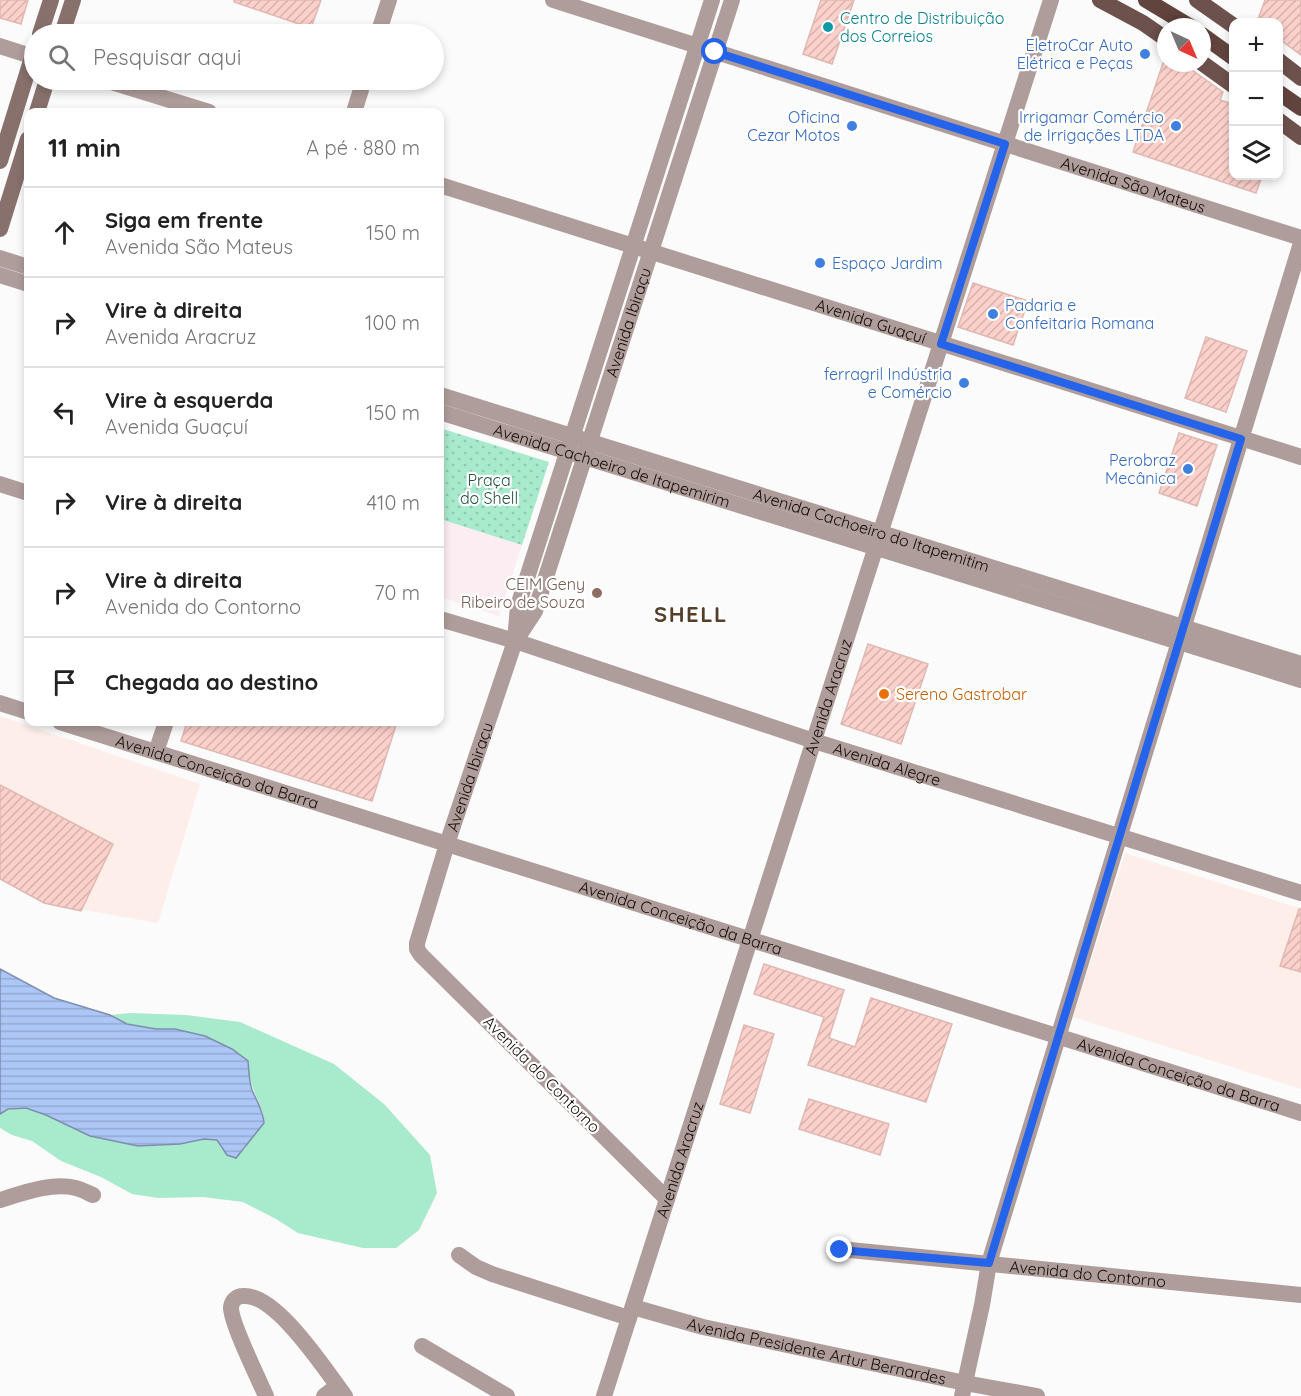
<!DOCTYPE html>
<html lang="pt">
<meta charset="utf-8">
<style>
:root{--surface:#fff;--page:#f6f6f6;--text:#222;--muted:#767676;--line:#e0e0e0}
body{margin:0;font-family:Quicksand,sans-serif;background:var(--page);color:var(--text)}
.controls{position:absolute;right:18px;top:18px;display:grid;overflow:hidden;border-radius:12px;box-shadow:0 3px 9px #0003}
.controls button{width:54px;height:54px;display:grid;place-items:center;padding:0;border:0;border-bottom:2px solid var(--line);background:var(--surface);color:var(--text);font:30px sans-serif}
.compass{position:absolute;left:1157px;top:18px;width:54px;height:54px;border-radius:50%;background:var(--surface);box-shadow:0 3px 9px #0003;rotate:136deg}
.stop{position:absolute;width:18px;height:18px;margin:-14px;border:4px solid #2563eb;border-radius:50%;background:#fff}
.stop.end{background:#2563eb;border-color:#fff;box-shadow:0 2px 6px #0008}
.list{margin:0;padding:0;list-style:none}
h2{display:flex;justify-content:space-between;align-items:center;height:78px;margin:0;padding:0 24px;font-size:26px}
h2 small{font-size:20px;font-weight:400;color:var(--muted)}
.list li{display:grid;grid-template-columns:39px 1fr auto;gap:18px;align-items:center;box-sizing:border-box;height:90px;padding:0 24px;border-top:2px solid var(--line)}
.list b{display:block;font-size:22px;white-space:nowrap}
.list p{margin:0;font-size:20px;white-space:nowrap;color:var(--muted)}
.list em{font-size:20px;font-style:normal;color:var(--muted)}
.icon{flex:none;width:33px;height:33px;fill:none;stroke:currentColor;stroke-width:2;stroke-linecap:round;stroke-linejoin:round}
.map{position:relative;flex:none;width:1301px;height:1396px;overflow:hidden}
.search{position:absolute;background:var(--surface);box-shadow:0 3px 9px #0003;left:24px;top:24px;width:420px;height:66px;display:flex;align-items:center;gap:15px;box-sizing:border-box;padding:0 21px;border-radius:33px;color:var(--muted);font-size:22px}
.panel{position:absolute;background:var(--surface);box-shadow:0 3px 9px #0003;left:24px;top:108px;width:420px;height:618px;border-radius:12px}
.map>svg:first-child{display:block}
</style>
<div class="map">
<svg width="1301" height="1396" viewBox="0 0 1301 1396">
<defs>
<pattern id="park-dots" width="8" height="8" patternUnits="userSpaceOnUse" patternTransform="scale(1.5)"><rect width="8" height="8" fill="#a8eacc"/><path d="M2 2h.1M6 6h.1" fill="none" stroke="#90c7ae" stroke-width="1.8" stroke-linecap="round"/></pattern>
<pattern id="water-rules" width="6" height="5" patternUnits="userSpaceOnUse" patternTransform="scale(1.5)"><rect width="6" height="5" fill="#acc6f6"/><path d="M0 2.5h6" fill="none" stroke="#93a9d1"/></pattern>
<pattern id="building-hatch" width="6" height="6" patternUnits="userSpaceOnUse" patternTransform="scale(1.5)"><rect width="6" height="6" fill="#fcd1cb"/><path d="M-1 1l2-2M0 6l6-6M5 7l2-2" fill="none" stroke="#d7b2ad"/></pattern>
</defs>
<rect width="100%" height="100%" fill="#fbfbfb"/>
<path fill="#fdeee9" d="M 0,716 L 200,784 L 158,923 L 44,903 L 0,879 Z
M 1125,853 L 1299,908 L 1281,966 L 1301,972 L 1301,1089 L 1073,1017 Z"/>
<path fill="#fcedf3" d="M 440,519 L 522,545 L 499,616 L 440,597 Z"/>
<path fill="#a8eacc" d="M 130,1013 L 186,1015 L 240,1022 L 334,1064 L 384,1104 L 430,1155 L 437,1193 L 419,1230 L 396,1248 L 363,1248 L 298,1233 L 276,1219 L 243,1202 L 203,1197 L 158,1198 L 132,1194 L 101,1177 L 61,1161 L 32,1141 L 12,1135 L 0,1128 L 0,1114 C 24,1097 53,1120 77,1127 C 97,1133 119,1144 139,1146 C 165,1148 191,1138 217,1140 L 227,1155 L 245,1149 L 263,1113 C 255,1095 249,1081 248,1061 L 175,1029 L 156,1029 L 127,1024 L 110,1015 Z"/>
<path fill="url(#park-dots)" d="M 440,428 L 549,462 L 522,545 L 440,519 Z"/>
<path fill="url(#water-rules)" stroke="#7e8ead" stroke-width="1.5" d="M 0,969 L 54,998 L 110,1015 L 127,1024 L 156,1029 L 175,1029 L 205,1036 L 232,1049 L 248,1061 C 249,1071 249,1081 252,1090 C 257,1102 263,1110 264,1123 L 236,1158 L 227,1155 L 217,1140 L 204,1139 L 180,1144 L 138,1146 L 90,1136 L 46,1115 L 26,1108 L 8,1109 L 0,1114 Z"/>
<path fill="url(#building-hatch)" stroke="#dfb8b3" stroke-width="1.5" d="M 0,0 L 28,0 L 21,24 L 0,18 Z
M 234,0 L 321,0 L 311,28 L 234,2 Z
M 821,0 L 854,0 L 832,64 L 803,54 Z
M 1265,0 L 1301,0 L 1301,55 L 1278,38 L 1278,22 L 1257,22 Z
M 1163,63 L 1182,63 L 1223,92 L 1220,100 L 1233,104 L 1233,176 L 1262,176 L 1256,193 L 1133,152 Z
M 973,283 L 1028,301 L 1013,345 L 958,327 Z
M 1206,337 L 1247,351 L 1226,412 L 1185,398 Z
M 1179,433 L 1217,445 L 1197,506 L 1159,493 Z
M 868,644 L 928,664 L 901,744 L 841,724 Z
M 187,722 L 397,722 L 372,801 L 181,741 Z
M 0,785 L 113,844 L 81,911 L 44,903 L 0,879 Z
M 1299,909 L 1301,909 L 1301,972 L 1280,966 Z
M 764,964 L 844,990 L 829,1038 L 855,1047 L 871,998 L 952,1024 L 926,1102 L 808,1065 L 824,1017 L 754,994 Z
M 744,1025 L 774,1034 L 750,1113 L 720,1104 Z
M 809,1099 L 889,1124 L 880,1155 L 799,1129 Z"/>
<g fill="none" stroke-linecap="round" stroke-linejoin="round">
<g stroke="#ae9d9a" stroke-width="16">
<path id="s1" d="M 553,0 L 1301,238"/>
<path d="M 378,34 L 389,0"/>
<path d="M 0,46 L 34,57"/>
<path d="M 105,80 L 209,112"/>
<path d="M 354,112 L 364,80"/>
<path id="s2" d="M 440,185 L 1301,457"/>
<path d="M 0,484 L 28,493"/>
<path id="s3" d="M 440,619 L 515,641 L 814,741 L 1301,893"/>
<path id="s4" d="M 516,640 L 535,611 L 732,0"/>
<path d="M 0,703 L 28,712"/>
<path id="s5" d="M 60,722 L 1301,1113"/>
<path d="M 156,752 L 166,722"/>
<path id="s6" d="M 667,1199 L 421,955 L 417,949 L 417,943 L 447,844 L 515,641 L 518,606 L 712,0"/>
<path d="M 0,1200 C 23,1193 51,1182 76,1188 C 81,1189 88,1193 93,1195"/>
<path id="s7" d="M 840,1249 L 1301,1295"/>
<path d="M 459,1255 L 476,1267 L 492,1274 L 629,1318"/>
<path id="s8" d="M 633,1307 L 703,1327 L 965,1383 L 1037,1396"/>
<path d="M 422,1346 L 507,1396"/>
<path d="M 266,1396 C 259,1380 230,1321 231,1307 C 232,1300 237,1296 243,1296 C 276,1293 326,1371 345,1396"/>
<path d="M 324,1396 L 337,1386"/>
<path id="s9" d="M 604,1396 L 1051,0"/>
<path d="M 962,1396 L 982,1305 L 989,1263 L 1301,243"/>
</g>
<g stroke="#ae9d9a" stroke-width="16">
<path d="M 0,258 L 28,267"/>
<path d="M 0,275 L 28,284"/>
<path id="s10" d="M 440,395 L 1301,664"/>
<path id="s11" d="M 440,412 L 1301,680"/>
</g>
<path stroke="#88716c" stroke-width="16" d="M 40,34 L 51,0
M 62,34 L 73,0
M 37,112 L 47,80
M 0,161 L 34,51
M 0,229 L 28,139"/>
<path stroke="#6d514c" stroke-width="16" d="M 1100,0 L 1143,23 L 1166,39
M 1197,0 L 1234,26
M 1278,60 L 1301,78
M 1202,63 L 1234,86
M 1278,120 L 1301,137"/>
<path stroke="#62443e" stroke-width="16" d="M 1146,0 L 1191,27
M 1202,35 L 1234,58
M 1278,92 L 1301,108"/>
</g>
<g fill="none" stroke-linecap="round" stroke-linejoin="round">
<path stroke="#2563eb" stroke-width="8" d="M 715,52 L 1005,144 L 941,344 L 1241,439 L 989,1263 L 840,1250"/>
</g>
<circle fill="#0f9aa8" stroke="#fff" stroke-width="2" cx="828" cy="27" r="6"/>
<g fill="#3f7fe0" stroke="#fff" stroke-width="2">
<circle cx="1145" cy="54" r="6"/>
<circle cx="852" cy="126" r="6"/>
<circle cx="1176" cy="126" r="6"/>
<circle cx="820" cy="263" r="6"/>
<circle cx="993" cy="314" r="6"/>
<circle cx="964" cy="383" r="6"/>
<circle cx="1188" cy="469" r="6"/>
</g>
<circle fill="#8d6e63" stroke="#fff" stroke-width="2" cx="597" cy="593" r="6"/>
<circle fill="#e8710a" stroke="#fff" stroke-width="2" cx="884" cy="694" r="6"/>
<g text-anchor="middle" stroke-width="4.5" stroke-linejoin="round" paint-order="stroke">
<g font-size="16" fill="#0d838f" stroke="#fff" text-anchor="start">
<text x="840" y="24">Centro de Distribuição<tspan x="840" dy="18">dos Correios</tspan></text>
</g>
<g font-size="16" fill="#366cbe" stroke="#fff" text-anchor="end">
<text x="1133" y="51">EletroCar Auto<tspan x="1133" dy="18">Elétrica e Peças</tspan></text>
<text x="840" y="123">Oficina<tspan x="840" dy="18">Cezar Motos</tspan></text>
<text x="1164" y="123">Irrigamar Comércio<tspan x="1164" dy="18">de Irrigações LTDA</tspan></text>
<text x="832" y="269" text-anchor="start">Espaço Jardim</text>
<text x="1005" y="311" text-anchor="start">Padaria e<tspan x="1005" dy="18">Confeitaria Romana</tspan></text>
<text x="952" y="380">ferragril Indústria<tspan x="952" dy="18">e Comércio</tspan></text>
<text x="1176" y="466">Perobraz<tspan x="1176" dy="18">Mecânica</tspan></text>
</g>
<g font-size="16" fill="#140b04" stroke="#fff">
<text dy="6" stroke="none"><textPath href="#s1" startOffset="609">Avenida São Mateus</textPath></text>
<text dy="6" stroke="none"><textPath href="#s2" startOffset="452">Avenida Guaçuí</textPath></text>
<text dy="6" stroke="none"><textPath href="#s4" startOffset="338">Avenida Ibiraçu</textPath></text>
<text dy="6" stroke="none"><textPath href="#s11" startOffset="180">Avenida Cachoeiro de Itapemirim</textPath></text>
<text dy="6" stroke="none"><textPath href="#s10" startOffset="452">Avenida Cachoeiro do Itapemitim</textPath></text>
<text dy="6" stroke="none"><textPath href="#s9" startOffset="734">Avenida Aracruz</textPath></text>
<text dy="6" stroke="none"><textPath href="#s3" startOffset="470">Avenida Alegre</textPath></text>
<text dy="6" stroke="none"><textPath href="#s5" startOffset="165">Avenida Conceição da Barra</textPath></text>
<text dy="6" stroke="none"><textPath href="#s6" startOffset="534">Avenida Ibiraçu</textPath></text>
<text dy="6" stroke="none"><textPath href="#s5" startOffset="651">Avenida Conceição da Barra</textPath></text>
<text transform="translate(542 1074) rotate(45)" y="6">Avenida do Contorno</text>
<text dy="6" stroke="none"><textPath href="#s5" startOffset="1173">Avenida Conceição da Barra</textPath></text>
<text dy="6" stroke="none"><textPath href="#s9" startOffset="248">Avenida Aracruz</textPath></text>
<text dy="6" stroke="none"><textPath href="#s7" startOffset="249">Avenida do Contorno</textPath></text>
<text dy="6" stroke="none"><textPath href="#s8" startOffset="189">Avenida Presidente Artur Bernardes</textPath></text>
</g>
<g font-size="16" fill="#22513f" stroke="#fff">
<text x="489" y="486">Praça<tspan x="489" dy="18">do Shell</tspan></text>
</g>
<g font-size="16" fill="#785e54" stroke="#fff" text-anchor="end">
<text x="585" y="590">CEIM Geny<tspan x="585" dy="18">Ribeiro de Souza</tspan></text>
</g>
<g font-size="16" fill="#c56008" stroke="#fff" text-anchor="start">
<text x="896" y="700">Sereno Gastrobar</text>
</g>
<g font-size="22" font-weight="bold" letter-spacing="1.5" fill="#553e2a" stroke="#fff">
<text x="691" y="622">SHELL</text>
</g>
</g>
</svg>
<div class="controls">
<button>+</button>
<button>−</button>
<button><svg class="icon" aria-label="layers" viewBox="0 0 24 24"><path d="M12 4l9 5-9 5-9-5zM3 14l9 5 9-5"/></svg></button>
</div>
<svg class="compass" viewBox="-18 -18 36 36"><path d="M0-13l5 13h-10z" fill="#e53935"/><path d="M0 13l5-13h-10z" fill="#767676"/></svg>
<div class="stop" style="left:715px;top:52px"></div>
<div class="stop end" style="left:840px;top:1250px"></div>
<div class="search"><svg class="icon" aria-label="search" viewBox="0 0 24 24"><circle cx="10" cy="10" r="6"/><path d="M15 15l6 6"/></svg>Pesquisar aqui</div>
<section class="panel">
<h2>11 min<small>A pé · 880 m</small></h2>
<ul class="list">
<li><svg class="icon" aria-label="ahead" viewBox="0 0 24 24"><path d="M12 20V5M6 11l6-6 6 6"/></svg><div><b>Siga em frente</b><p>Avenida São Mateus</p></div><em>150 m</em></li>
<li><svg class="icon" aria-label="right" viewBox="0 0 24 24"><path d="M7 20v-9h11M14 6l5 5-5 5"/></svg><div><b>Vire à direita</b><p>Avenida Aracruz</p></div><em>100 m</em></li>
<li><svg class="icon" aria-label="left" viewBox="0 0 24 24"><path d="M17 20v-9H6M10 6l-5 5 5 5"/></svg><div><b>Vire à esquerda</b><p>Avenida Guaçuí</p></div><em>150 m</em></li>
<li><svg class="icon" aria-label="right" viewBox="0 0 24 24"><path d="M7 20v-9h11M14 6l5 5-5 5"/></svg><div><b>Vire à direita</b></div><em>410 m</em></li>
<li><svg class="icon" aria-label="right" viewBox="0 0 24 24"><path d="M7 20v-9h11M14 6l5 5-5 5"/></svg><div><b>Vire à direita</b><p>Avenida do Contorno</p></div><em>70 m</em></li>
<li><svg class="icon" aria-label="arrive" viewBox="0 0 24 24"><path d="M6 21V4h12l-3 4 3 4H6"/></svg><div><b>Chegada ao destino</b></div></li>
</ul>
</section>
</div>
